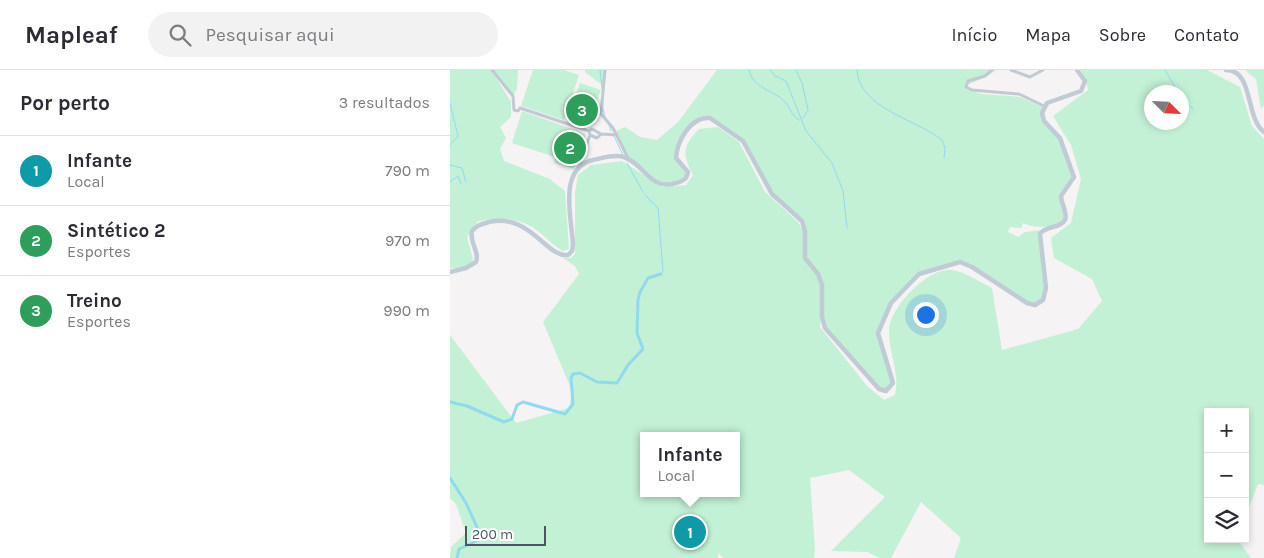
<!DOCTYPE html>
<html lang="pt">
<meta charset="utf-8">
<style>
:root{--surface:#fff;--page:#f2f2f3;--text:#2b2b33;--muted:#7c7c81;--line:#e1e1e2;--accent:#ea580c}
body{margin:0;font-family:Karla,sans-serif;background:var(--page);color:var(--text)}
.controls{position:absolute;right:15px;bottom:15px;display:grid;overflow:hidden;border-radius:0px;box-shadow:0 2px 8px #0003}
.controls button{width:45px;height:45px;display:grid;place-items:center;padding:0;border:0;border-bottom:1px solid var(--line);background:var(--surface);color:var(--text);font:25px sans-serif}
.compass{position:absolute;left:694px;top:15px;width:45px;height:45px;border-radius:50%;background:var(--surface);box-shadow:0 2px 8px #0003;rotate:114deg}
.scale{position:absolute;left:15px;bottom:12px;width:81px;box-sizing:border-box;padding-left:5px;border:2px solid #4a5661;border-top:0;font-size:14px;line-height:18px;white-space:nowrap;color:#4a5661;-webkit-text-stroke:4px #fff;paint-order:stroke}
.you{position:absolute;left:475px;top:244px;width:18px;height:18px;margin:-12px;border:4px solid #fff;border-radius:50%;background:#1a73e8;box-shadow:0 0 0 8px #1a73e833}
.badge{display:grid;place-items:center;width:32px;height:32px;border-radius:50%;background:var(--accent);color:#fff;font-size:16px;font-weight:700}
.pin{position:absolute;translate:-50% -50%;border:2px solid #fff;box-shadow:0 1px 5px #0006}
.popup{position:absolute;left:190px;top:362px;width:100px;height:65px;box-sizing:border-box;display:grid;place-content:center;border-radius:0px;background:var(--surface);filter:drop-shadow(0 1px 4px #0005);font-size:16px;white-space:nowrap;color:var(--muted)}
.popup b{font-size:19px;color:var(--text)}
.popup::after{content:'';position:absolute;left:50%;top:100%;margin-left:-10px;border:10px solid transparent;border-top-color:var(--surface)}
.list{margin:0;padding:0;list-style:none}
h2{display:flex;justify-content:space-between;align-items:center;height:65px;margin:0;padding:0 20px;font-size:21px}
h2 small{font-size:16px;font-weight:400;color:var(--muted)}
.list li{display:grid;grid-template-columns:32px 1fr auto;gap:15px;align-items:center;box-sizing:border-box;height:70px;padding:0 20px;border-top:1px solid var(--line)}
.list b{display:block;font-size:19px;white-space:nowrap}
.list p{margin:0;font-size:16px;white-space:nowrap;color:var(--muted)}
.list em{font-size:16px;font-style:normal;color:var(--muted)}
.icon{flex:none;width:28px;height:28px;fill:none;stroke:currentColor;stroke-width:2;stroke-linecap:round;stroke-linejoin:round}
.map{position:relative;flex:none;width:814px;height:488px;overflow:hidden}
header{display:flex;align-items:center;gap:30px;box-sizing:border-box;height:70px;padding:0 25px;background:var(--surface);border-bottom:1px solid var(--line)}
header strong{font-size:24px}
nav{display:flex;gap:28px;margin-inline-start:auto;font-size:18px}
.search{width:350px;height:45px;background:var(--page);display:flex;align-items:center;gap:12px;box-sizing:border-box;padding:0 18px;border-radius:28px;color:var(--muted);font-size:19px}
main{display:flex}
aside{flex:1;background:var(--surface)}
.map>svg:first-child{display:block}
</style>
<header>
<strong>Mapleaf</strong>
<div class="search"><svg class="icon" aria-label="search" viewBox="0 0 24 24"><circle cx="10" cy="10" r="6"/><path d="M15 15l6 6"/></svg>Pesquisar aqui</div>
<nav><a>Início</a><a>Mapa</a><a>Sobre</a><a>Contato</a></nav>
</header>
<main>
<aside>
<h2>Por perto<small>3 resultados</small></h2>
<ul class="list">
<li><span class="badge" style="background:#0f9aa8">1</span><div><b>Infante</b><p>Local</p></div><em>790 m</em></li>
<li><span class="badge" style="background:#2e9e5b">2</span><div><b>Sintético 2</b><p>Esportes</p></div><em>970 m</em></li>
<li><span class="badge" style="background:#2e9e5b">3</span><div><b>Treino</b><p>Esportes</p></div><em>990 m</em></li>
</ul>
</aside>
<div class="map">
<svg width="814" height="488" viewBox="0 0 814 488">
<rect width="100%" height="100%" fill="#f5f3f3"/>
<path fill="#c3f1d5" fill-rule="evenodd" d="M 0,0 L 68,0 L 67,19 L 63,26 L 42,1 L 61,32 L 61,47 L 50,57 L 56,68 L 50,79 L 54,91 L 100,109 L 115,121 L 119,179 L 113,181 C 102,175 93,164 82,157 C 66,147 46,148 28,151 L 17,167 L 23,189 L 20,195 L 8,199 L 0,198 Z
M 83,0 L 114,0 L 129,5 L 114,50 L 71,36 Z
M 135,0 L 155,0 L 155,17 L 135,2 Z
M 267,0 L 546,0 L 536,7 L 517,15 L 516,19 L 532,24 L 570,27 L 597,39 L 592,43 L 593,47 L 610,68 L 624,107 L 613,122 L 614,151 C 600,158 588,159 572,153 L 572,158 L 560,157 L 558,162 L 568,167 L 575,162 L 592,160 L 589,168 L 596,223 L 590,233 L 577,233 L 515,193 C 503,195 488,196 477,201 C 450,213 440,238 428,263 L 442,309 L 440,319 L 429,319 L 374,254 L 373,227 L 370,257 L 417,316 L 434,330 L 445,325 C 450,301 439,285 439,261 C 439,239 473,203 496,200 C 510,198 529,212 542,218 L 552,280 L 628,259 L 652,231 L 642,209 L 604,188 L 601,168 L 621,153 L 631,109 L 621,75 L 603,46 L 638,20 L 635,7 L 630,0 L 757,0 L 790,17 L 802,56 L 814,69 L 814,415 L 808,414 L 795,448 L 795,342 L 758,342 L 758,469 L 787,469 L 801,488 L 504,488 L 511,468 L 471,432 L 441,488 L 430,488 L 417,482 L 381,481 L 435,427 L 399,400 L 360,408 L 365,480 L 364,488 L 273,488 L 268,483 L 268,488 L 0,488 L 1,477 L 16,463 L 6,434 L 0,428 L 0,265 L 66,353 L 119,338 L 122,321 L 93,252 L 129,204 L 125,196 L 113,188 L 121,188 L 125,184 L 125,123 L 128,105 L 141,95 L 172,91 L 212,117 L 236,115 L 243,105 C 232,84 232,77 249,59 L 268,57 L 289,72 L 315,122 L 348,152 L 355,163 L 352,151 L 326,129 L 288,67 L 269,53 L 254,48 L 235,62 L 226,86 L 235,99 L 236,108 C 231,110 223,115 218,115 C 192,115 175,81 164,62 L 175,57 L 190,67 L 207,70 L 228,52 ZM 702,22 L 732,22 L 732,52 L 702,52 ZM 194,366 L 286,366 L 286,423 L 194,423 Z
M 795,0 L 814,0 L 814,35 L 811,39 L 806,9 Z
M 130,13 L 151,20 L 138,57 L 117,50 Z
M 72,41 L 136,64 L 124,99 L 104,93 L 105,87 L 62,73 Z"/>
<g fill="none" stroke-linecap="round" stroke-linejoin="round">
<path stroke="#90daee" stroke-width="1" d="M 150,0 L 152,18
M 299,0 C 302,18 323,20 334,31 C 340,36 341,46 349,50
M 320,0 L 325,6 L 336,11 L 356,61 L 382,93 L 393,121 L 397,158
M 346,0 L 352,13 L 358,40 L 353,48
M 407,0 C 408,38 468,50 492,70 L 495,78 L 494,88
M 715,0 L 728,22
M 732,27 L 743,39
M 0,33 L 8,66 L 0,75
M 153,39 L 155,47
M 159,55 L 161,61
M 164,66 L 173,85
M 177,93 L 193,122
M 0,95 L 12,98 L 16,112
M 0,112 L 8,106 L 11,114
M 195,125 L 208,138 L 213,202"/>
<path stroke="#90daee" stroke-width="3" d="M 0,332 L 17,336 L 54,352 L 62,349 L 67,335 L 73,332 L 115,344 L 123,334 L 121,308 L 123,304 L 130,303 L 147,312 L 167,313 L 178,295 L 193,279 L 187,263 L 188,230 L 190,222 L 198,208 L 211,204
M 0,408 L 16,433 L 31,466 L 31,469 L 9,479 L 7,488"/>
<path stroke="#c1cad2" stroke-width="3" d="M 42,0 L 63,26 L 64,40 L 68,41 L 70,38
M 155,0 L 151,44 L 163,58 L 178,88
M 542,0 L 535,6 L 518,11 L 516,17 L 522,20 L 569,24 L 594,36
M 561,0 L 580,7 L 593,0
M 70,38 L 139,61
M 139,61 L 140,65 L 147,68 L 151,64
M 139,61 L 142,59 L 151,64
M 151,64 L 167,65
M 129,97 L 140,65"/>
<path stroke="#c1cbd6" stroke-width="4.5" d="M 776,0 C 804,0 795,48 814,62
M 0,202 L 16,198 L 26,192 C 30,181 19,173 22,161 C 27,155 32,154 39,152 C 81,143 96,188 118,185 L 122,181 L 123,175 C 122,148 107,99 143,90 C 153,88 164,84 174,87 C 193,93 200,119 222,114 C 228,113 232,112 236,108 L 238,102 L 226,88 C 227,72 240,46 260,48 L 293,71 L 322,124 L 352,151 L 355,161 L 355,188 L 368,204 L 372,215 L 372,247 L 375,258 L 429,319 L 436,321 L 443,313 L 428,263 L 441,233 L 469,204 L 510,192 L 522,197 L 577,233 L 585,235 L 593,230 L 596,218 L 590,164 C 596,155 610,159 615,150 C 618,143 611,133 611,126 L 624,107 L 610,68 L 594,51 L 592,43 L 597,33 L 631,21 L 635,11 L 627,0"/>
</g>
</svg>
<div class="controls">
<button>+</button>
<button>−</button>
<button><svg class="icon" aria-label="layers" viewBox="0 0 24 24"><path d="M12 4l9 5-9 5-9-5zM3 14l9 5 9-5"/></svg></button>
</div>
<svg class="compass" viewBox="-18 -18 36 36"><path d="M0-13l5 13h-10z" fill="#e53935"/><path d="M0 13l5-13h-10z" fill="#7c7c81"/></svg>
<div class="scale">200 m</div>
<div class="you"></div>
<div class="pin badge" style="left:240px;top:462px;background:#0f9aa8">1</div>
<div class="popup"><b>Infante</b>Local</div>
<div class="pin badge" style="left:120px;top:78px;background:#2e9e5b">2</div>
<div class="pin badge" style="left:132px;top:40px;background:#2e9e5b">3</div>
</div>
</main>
